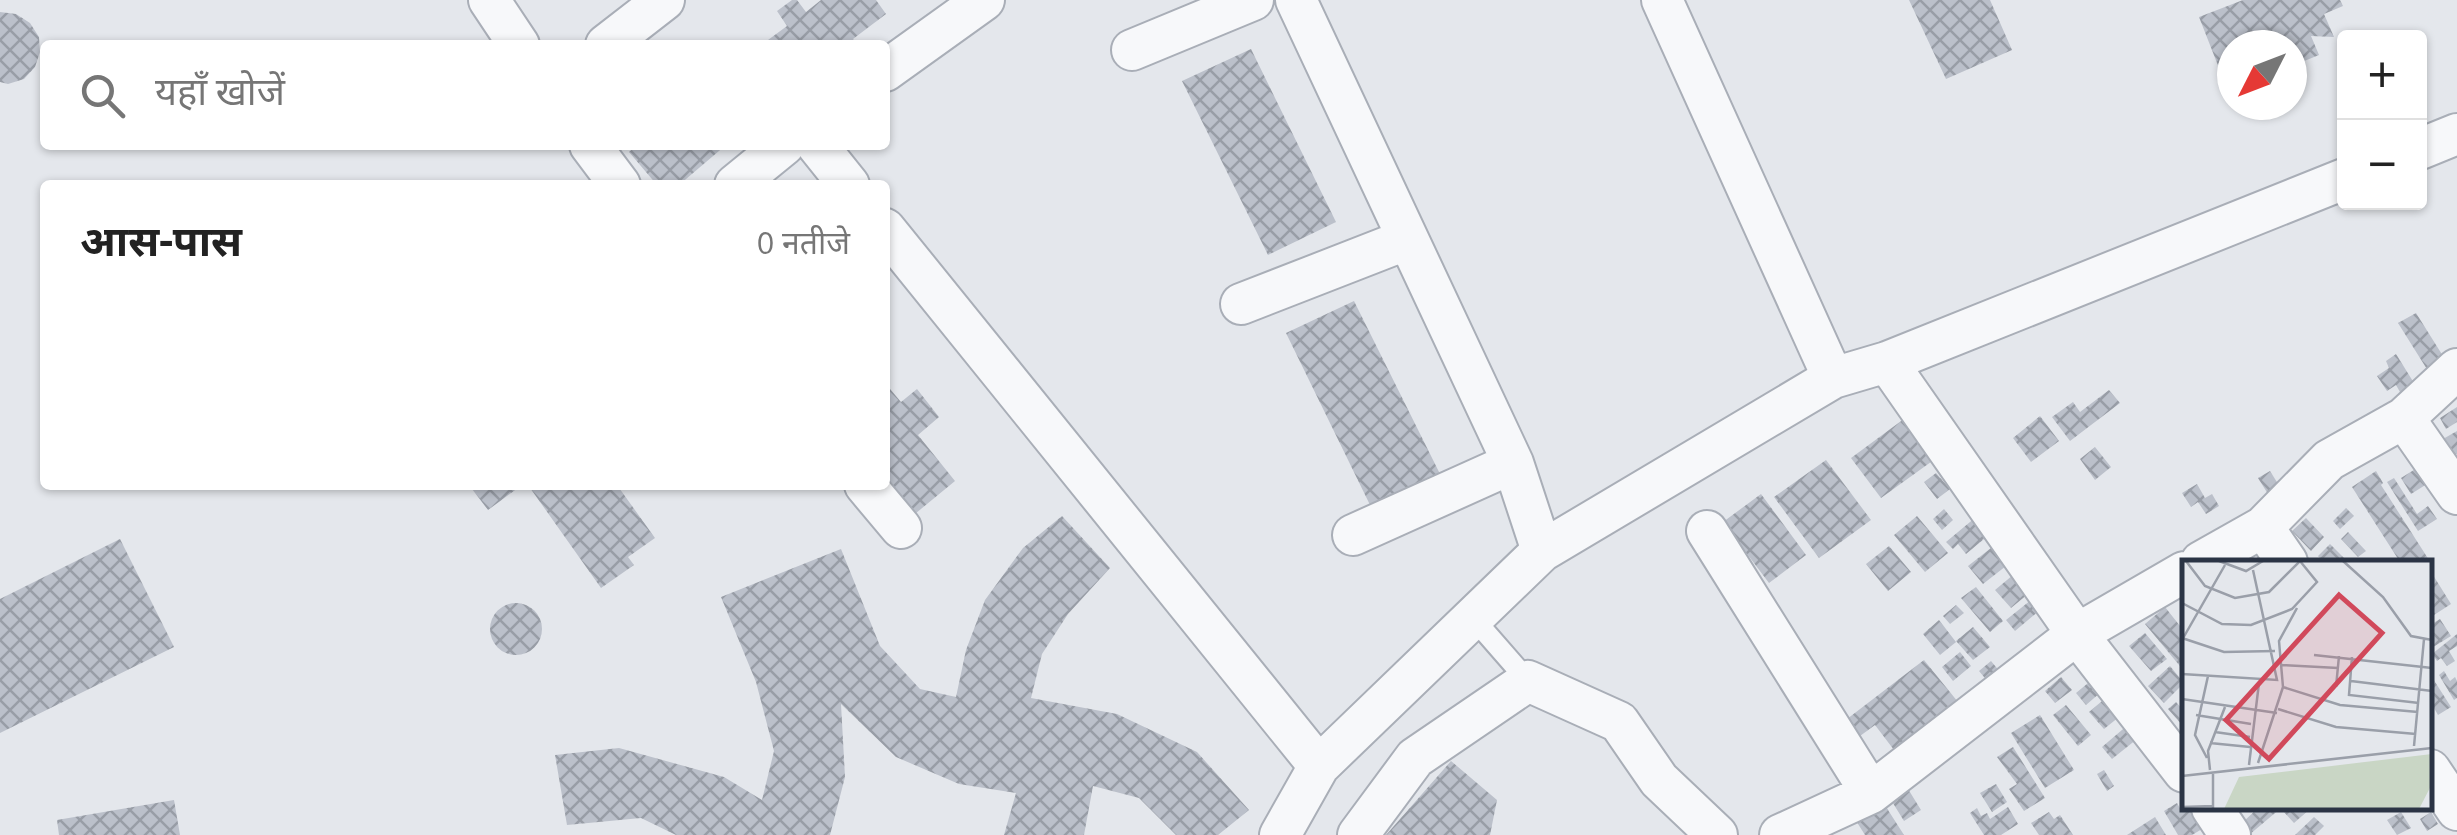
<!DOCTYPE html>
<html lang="hi">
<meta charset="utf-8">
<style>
:root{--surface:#fff;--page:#f6f6f6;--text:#222;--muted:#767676;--line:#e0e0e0}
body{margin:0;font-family:Ubuntu,"Noto Sans Devanagari",sans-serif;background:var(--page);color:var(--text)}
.controls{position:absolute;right:30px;top:30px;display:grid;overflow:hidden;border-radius:10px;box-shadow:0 2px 8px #0004}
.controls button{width:90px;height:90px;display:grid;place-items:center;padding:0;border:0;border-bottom:2px solid var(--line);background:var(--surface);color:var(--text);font:50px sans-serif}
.compass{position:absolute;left:2217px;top:30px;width:90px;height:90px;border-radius:50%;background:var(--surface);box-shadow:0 2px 8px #0004;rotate:228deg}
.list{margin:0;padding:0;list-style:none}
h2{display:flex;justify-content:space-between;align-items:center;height:130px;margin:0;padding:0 40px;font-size:42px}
h2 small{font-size:32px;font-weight:400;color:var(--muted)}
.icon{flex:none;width:55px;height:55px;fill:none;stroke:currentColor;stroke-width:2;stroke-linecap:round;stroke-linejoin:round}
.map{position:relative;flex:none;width:2457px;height:835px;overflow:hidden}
.search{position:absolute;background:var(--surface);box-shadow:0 2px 8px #0004;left:40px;top:40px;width:850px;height:110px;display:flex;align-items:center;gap:25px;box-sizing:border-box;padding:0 35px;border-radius:10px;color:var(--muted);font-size:38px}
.panel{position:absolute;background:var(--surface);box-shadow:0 2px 8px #0004;left:40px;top:180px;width:850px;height:310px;border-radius:10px}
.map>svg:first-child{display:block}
</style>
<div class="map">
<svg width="2457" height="835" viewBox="0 0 2457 835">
<defs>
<pattern id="building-cross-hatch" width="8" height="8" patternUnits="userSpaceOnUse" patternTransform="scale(2.5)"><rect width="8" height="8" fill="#bbc0ca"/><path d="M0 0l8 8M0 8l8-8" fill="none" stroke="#989da6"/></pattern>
</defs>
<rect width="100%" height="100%" fill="#e4e7ec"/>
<path fill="url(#building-cross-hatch)" d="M 792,0 L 797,0 L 806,12 L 821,0 L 876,0 L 886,14 L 853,39 L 858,45 L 773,45 L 768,40 L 787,26 L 777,11 Z
M 1909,0 L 1990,0 L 2012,50 L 1946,79 Z
M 2243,0 L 2340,0 L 2343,6 L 2324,14 L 2334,37 L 2311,36 L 2319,55 L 2292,66 L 2292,45 L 2232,45 L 2232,90 L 2228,91 L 2199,17 Z
M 0,12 L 16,14 L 30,23 L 39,37 L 40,52 L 35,67 L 24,79 L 8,84 L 0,82 Z
M 1251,49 L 1336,222 L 1268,255 L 1182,81 Z
M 637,145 L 726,145 L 679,185 L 657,185 L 629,152 Z
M 1354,301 L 1440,474 L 1371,507 L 1286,333 Z
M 2416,313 L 2448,364 L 2430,374 L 2398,323 Z
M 2396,354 L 2414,383 L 2400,392 L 2396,385 L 2387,391 L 2377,376 L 2389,368 L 2386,361 Z
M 885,383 L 901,402 L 917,389 L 939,417 L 918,435 L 955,481 L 910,518 L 885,485 Z
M 2109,390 L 2120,403 L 2070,441 L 2052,417 L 2073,402 L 2080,412 Z
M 2457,407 L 2457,422 L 2446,429 L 2440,418 Z
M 1912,413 L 1942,454 L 1881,498 L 1851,458 Z
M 2040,416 L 2059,441 L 2031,462 L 2013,438 Z
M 2457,431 L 2457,454 L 2454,456 L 2443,439 Z
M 2095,447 L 2111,467 L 2095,480 L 2080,459 Z
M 1826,460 L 1871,520 L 1819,558 L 1774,497 Z
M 2425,463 L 2435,479 L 2411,494 L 2401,478 Z
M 2270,471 L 2285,495 L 2273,502 L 2258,478 Z
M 2376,471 L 2383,483 L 2381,485 L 2429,560 L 2425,562 L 2400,562 L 2352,487 Z
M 1936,473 L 1950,489 L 1937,499 L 1924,482 Z
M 2394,478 L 2417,514 L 2428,506 L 2437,519 L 2418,531 L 2387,482 Z
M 2197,484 L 2205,498 L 2212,494 L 2219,506 L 2206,514 L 2198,502 L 2191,507 L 2182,493 Z
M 469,485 L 522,485 L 488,510 Z
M 528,485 L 617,485 L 655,538 L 628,557 L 634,565 L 601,588 Z
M 1761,494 L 1806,555 L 1769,583 L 1723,522 Z
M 2346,508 L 2354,516 L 2340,529 L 2333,521 Z
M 1944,509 L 1953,520 L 1942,530 L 1933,519 Z
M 1982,512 L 1996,529 L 1966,554 L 1958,544 L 1953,549 L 1946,542 Z
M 1062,516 L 1110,568 L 1068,614 L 1042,654 L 1031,698 L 1117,714 L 1197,752 L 1249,810 L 1218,835 L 1176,835 L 1139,798 L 1093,786 L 1084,835 L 1004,835 L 1016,793 L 959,784 L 896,757 L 841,704 L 845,777 L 830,835 L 676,835 L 641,818 L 567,825 L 555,755 L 619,748 L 724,777 L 762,800 L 774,751 L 756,682 L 721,597 L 841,549 L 880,646 L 920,689 L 956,697 L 966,650 L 985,600 L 1023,548 Z
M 1917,516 L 1948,553 L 1925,572 L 1894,535 Z
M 2306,518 L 2324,537 L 2311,551 L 2292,531 Z
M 2348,532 L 2366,551 L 2358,557 L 2341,539 Z
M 120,539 L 174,647 L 0,733 L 0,599 Z
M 2330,544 L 2348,562 L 2324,562 L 2318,556 Z
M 1889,546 L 1911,572 L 1888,591 L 1866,564 Z
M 1991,548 L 2006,566 L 1983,584 L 1968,566 Z
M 2019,570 L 2034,589 L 2011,608 L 1995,590 Z
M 2433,575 L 2451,604 L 2434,615 L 2430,608 L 2430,576 Z
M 1976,587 L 2003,621 L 1990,632 L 1961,598 Z
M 2031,600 L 2040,610 L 2015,631 L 2006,620 Z
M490 629a26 26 0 1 1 52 0a26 26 0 1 1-52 0Z
M 1956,605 L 1964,613 L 1950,624 L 1943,616 Z
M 2165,607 L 2184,631 L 2184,671 L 2145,624 Z
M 2440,619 L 2451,636 L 2430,649 L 2430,625 Z
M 1939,620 L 1956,642 L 1940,655 L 1923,634 Z
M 1973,627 L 1990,647 L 1973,660 L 1956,641 Z
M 2145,633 L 2167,659 L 2151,671 L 2129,646 Z
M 2457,634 L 2457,646 L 2449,651 L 2455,661 L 2447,666 L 2441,658 L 2437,661 L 2432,654 Z
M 1960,652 L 1971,666 L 1953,681 L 1942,667 Z
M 1924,660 L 1958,702 L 1894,750 L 1875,725 L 1860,736 L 1847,719 Z
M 1991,661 L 2001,673 L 1989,683 L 1979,671 Z
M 2170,666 L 2184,683 L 2164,703 L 2148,686 Z
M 2444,671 L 2450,681 L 2455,677 L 2457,681 L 2457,698 L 2454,700 L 2439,675 Z
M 2099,674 L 2108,686 L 2086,705 L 2076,693 Z
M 2430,674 L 2451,707 L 2438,715 L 2430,701 Z
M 2061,677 L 2072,690 L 2055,703 L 2045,691 Z
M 2114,691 L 2129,709 L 2104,729 L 2089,712 Z
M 2176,702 L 2184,711 L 2182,725 L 2168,709 Z
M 2066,705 L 2091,735 L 2078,746 L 2053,715 Z
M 2040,715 L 2074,770 L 2045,788 L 2011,733 Z
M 2136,718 L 2147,731 L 2112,759 L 2102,747 Z
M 2013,747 L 2045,798 L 2024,811 L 2009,789 L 2017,784 L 1997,757 Z
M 1451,761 L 1497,800 L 1490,835 L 1386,835 Z
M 2104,770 L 2114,786 L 2107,791 L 2097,774 Z
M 1900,776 L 1921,810 L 1904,821 L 1883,787 Z
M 1996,784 L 2007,802 L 1992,812 L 1980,793 Z
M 1881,799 L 1904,835 L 1865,835 L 1853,816 Z
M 174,800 L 180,835 L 59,835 L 57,820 Z
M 2177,803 L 2181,810 L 2195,808 L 2207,826 L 2192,835 L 2178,835 L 2164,811 Z
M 2008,807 L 2018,824 L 2001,835 L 1984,835 L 1970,813 L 1977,808 L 1981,816 L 1987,813 L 1990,819 Z
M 2258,808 L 2281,808 L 2249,835 L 2242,823 Z
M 2284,808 L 2311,808 L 2294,823 L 2282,810 Z
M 2049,812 L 2054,819 L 2060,815 L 2073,835 L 2039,835 L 2031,823 Z
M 2401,812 L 2411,828 L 2397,835 L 2387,820 Z
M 2431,812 L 2438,824 L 2427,831 L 2420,819 Z
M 2155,817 L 2166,835 L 2127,835 Z
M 2314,817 L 2324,826 L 2315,835 L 2295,835 Z"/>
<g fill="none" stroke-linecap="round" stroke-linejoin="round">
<g stroke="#a9aeb7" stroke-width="24">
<path id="service" d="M 1473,618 L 1528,681"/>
</g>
<g stroke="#a9aeb7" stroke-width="44">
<path id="minor" d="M 489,0 L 519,45
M 1296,0 L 1513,463 L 1542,551
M 1662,0 L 1833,378
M 606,45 L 664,0
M 1132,50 L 1253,0
M 885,71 L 984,0
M 590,145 L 620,185
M 817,145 L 849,185
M 2420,149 L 2457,134
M 735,185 L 784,145
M 885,229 L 1319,766
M 1241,304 L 1408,239
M 1887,362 L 2077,634 L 2184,772
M 2404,418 L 2457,494
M 865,485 L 901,528
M 2263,527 L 2287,562
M 1707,531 L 1871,793
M 1353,535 L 1513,463
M 2201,562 L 2263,527 L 2329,460 L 2404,418 L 2457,369
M 2430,770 L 2457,810
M 2212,808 L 2230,835
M 1280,835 L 1319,766 L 1542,551 L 1833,378 L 1887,362 L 2344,179
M 1358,835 L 1415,758 L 1528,681 L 1619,722 L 1659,780 L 1717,835
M 1780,835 L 1871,793 L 2077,634 L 2184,572"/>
</g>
<use href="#service" stroke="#f7f8fa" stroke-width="20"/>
<use href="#minor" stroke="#f7f8fa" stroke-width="40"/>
</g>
<g transform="translate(2182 560)">
<rect width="250" height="250" fill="#e4e7ec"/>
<path d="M 250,194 L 250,224 L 237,249 L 42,249 L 57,217 Z" fill="#c9d6c5"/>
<path fill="none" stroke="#9a9fa9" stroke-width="2.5" d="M 37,1 L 64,11 L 81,1M 161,1 L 201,37 L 229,76 L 250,80M 0,43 L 40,64 L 69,65 L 110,49 L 135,22 L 118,1 L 87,32 L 53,38 L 23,26 L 4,1M 0,78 L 42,92 L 93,91M 0,80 L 43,5M 132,95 L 250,108M 170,97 L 167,135 L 237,143M 100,105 L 156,108M 0,114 L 95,120 L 71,10M 169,121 L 250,131M 101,127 L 158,145 L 236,152M 154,127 L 157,96M 0,139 L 95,153M 96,149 L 154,167 L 234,174M 14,155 L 69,164M 33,172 L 68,177M 28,183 L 68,187M 232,186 L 242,79M 25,198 L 13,175 L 26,116M 76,203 L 101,127 L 97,81 L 115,48M 67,205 L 77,123M 28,210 L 26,191 L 43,147M 0,216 L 250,188M 0,247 L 31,246M 31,249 L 31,213"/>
<path fill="#d1495b" fill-opacity="0.15" stroke="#d1495b" stroke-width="5" d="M 157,35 L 200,73 L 87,199 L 44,160 Z"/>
<rect width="250" height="250" fill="none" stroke="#2b3445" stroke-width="5"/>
</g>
</svg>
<div class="controls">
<button>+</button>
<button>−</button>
</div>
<svg class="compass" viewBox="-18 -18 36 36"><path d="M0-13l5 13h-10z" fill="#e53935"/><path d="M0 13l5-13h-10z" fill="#767676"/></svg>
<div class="search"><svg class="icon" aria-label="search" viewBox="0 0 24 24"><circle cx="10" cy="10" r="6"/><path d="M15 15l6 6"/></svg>यहाँ खोजें</div>
<section class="panel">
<h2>आस-पास<small>0 नतीजे</small></h2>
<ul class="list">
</ul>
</section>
</div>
